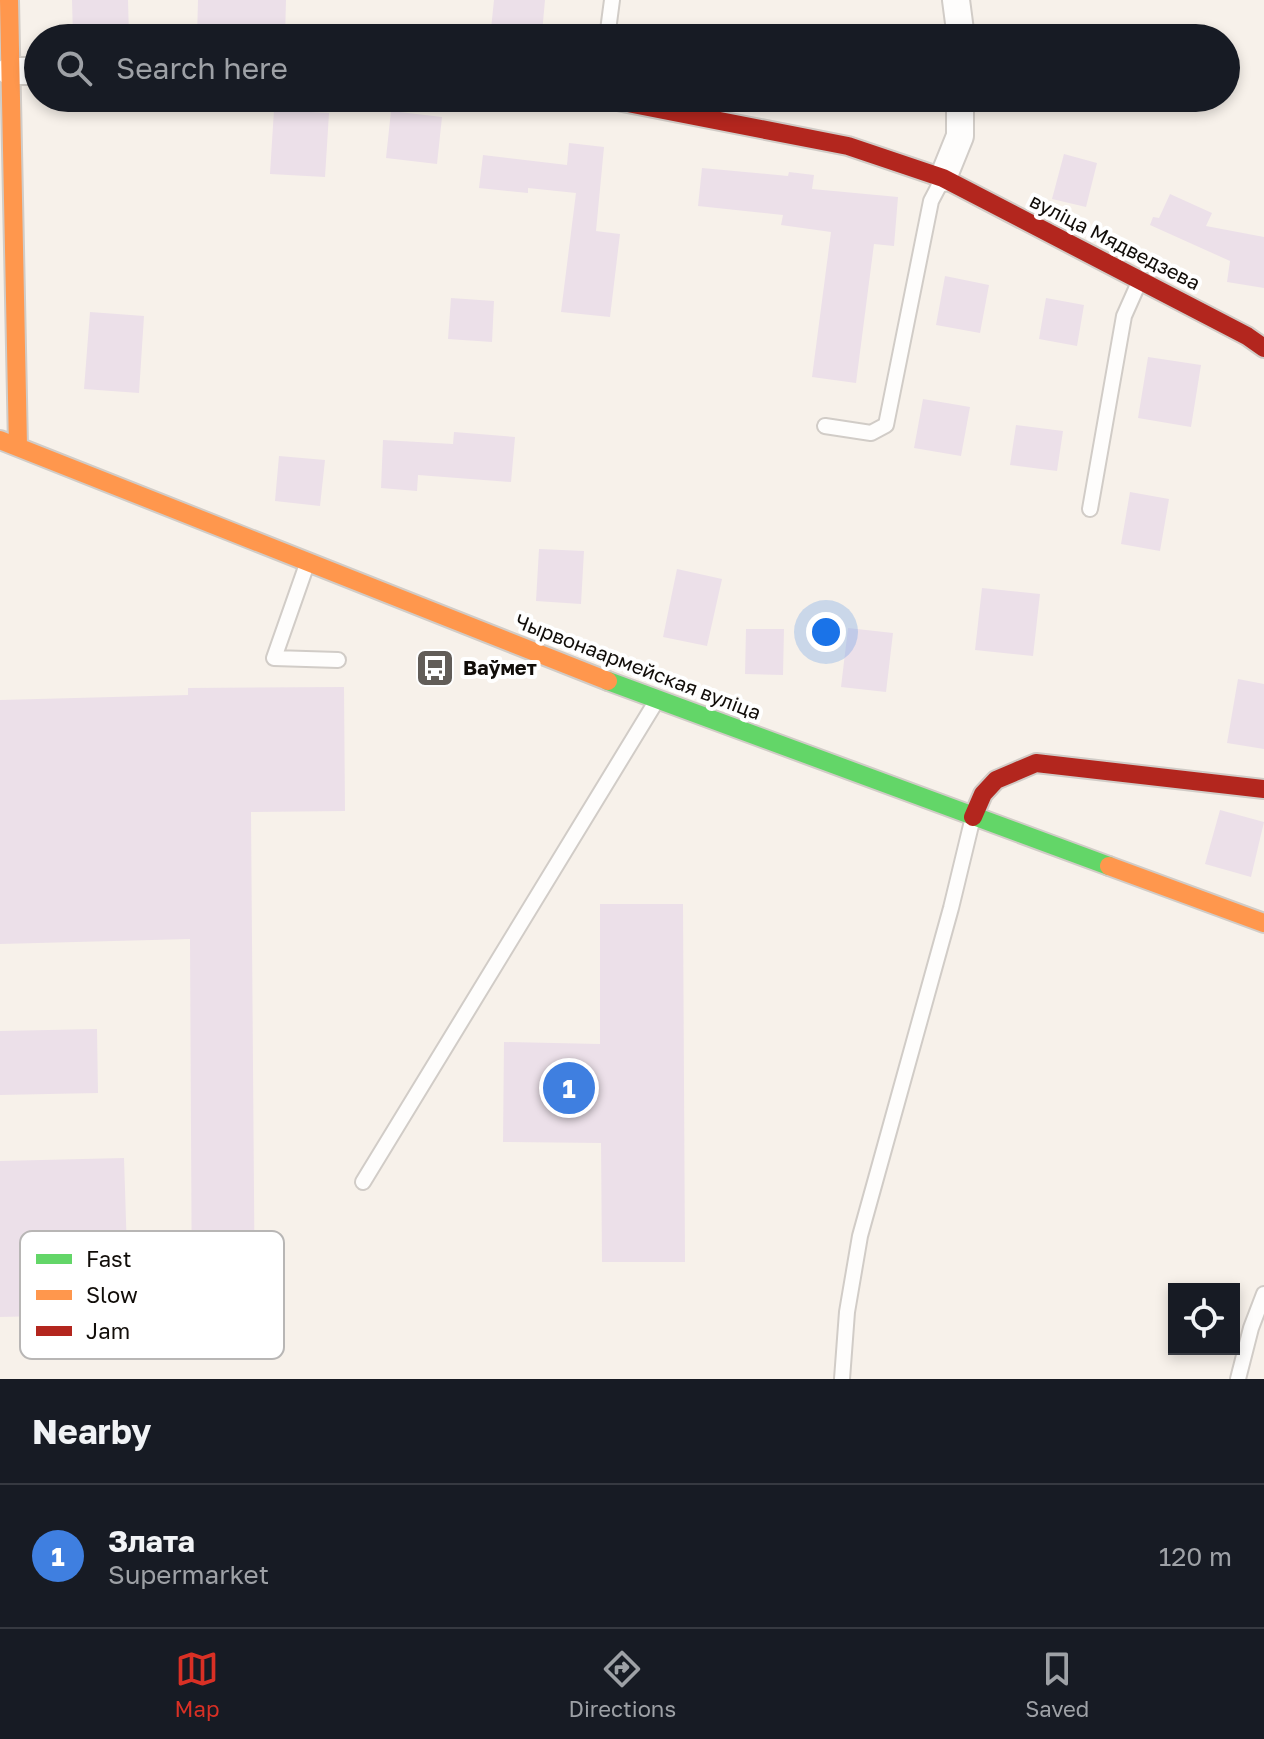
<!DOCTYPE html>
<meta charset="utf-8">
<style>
:root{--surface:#171b24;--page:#242831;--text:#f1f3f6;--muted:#9ea1a6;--line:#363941;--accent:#d93025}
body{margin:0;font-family:"Golos Text",sans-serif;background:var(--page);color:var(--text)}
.controls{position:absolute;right:24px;bottom:24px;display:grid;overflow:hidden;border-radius:0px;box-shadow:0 4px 12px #0003}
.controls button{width:72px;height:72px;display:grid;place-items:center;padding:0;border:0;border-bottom:2px solid var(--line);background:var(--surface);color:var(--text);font:40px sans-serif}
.you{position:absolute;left:826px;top:632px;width:28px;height:28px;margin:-20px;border:6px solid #fff;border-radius:50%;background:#1a73e8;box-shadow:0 0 0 12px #1a73e833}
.badge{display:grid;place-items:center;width:52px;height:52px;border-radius:50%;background:var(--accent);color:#fff;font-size:26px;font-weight:700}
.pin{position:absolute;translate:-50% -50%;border:4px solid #fff;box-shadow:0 2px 8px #0006}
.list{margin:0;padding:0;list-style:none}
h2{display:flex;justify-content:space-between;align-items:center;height:104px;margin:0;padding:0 32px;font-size:34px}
h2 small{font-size:26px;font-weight:400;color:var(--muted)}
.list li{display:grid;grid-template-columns:52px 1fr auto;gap:24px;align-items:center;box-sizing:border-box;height:144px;padding:0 32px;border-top:2px solid var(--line)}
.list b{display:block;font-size:30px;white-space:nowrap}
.list p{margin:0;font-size:26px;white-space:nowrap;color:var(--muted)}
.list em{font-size:26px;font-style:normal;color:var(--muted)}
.icon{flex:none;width:44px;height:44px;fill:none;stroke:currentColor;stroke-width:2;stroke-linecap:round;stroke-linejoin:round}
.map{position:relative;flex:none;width:1264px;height:1379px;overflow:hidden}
.search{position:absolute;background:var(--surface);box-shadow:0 4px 12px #0003;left:24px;right:24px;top:24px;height:88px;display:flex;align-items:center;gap:20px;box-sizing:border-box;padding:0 28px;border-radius:44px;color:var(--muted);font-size:30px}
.sheet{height:248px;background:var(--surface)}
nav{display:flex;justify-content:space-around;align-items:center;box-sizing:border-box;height:112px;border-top:2px solid var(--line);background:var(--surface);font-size:22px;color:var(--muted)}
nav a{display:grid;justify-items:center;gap:4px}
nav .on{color:var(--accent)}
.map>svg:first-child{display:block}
</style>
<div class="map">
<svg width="1264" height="1379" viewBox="0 0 1264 1379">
<rect width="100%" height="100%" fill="#f7f1ea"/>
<path fill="#ece0e9" d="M 72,0 L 128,0 L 129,36 L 73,37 Z
M 198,0 L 286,0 L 285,38 L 197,38 Z
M 494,0 L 545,0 L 542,33 L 491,29 Z
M 274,110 L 329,113 L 325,177 L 270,174 Z
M 391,111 L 442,117 L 437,164 L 386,158 Z
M 569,143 L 604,147 L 596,231 L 620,234 L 610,317 L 561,312 L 576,193 L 528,188 L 528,193 L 479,188 L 483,155 L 567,165 Z
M 1064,154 L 1097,163 L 1086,207 L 1052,199 Z
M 702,168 L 788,176 L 789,172 L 814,175 L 812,189 L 898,197 L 894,246 L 874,244 L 856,383 L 812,377 L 831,232 L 781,225 L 783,215 L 698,206 Z
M 1170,194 L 1212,213 L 1206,226 L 1264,237 L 1264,288 L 1227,282 L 1230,261 L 1150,225 L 1153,217 L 1159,218 Z
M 945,276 L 989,285 L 980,333 L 936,325 Z
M 451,298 L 494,301 L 492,342 L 448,339 Z
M 1046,298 L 1084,305 L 1077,346 L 1039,339 Z
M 90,312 L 144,316 L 139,393 L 84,389 Z
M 1148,357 L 1201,365 L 1191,427 L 1138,418 Z
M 923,399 L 970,407 L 961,456 L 914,448 Z
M 1016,425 L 1063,431 L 1057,471 L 1010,465 Z
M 454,432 L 515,437 L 511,482 L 418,475 L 417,491 L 381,488 L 383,440 L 453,444 Z
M 279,456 L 325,460 L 320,506 L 275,501 Z
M 1130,492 L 1169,499 L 1160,551 L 1121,544 Z
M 539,549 L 584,551 L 581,604 L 536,601 Z
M 677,569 L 722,579 L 707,646 L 663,637 Z
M 982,588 L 1040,594 L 1033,656 L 975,650 Z
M 848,628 L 893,633 L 886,692 L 841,687 Z
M 746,629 L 784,629 L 783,675 L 745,674 Z
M 1238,679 L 1264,684 L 1264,749 L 1227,743 Z
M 344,687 L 345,811 L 251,812 L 255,1320 L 192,1320 L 190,939 L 0,944 L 0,700 L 188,695 L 188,688 Z
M 1220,810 L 1264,822 L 1251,877 L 1205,864 Z
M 600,904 L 683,904 L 685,1262 L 602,1262 L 601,1143 L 503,1142 L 504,1042 L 600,1044 Z
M 97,1029 L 98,1093 L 0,1095 L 0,1031 Z
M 124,1158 L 129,1314 L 0,1317 L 0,1161 Z"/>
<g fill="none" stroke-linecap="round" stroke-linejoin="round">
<g stroke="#d1ccc7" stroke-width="18">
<path id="lane" d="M 607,38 L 612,0
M 825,426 L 871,433 L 886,425 L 931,201 L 942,180
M 1090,509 L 1124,316 L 1140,280
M 307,564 L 274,658 L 338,660
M 363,1182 L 657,700
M 842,1379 L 847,1312 L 860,1236 L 951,908 L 973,817
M 1238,1379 L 1251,1328 L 1264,1294"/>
</g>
<g stroke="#d1ccc7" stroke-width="30">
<path id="street" d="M 956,0 L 961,38
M 9,71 L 38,71
M 943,178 L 960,136 L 960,98"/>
</g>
<g stroke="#d1ccc7" stroke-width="22">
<path id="fast" d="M 608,681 L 1109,866"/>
</g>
<g stroke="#d1ccc7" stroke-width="22">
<path id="slow" d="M 9,0 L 18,447
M 0,440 L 608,681
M 1109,866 L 1264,923"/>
</g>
<g stroke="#d1ccc7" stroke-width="22">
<path id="jam" d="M 602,98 L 848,146 L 943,178 L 1247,336 L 1264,348
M 973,817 L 983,794 L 996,780 L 1036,763 L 1264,789"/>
</g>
<use href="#lane" stroke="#fefdfc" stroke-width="14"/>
<use href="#street" stroke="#fefdfc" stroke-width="26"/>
<use href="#fast" stroke="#63d668" stroke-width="18"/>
<use href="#slow" stroke="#ff974d" stroke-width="18"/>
<use href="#jam" stroke="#b3261e" stroke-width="18"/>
</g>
<defs>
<g id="bus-square" transform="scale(2)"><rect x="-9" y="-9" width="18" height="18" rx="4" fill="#625d58" stroke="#fff"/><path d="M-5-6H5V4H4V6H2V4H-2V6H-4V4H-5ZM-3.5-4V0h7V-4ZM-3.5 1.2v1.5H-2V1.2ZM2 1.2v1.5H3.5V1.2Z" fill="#fff"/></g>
</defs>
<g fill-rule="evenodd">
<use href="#bus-square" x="435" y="668"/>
</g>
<g text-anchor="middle" stroke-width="8" stroke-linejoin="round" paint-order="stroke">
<g font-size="20" fill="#110d09" stroke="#fff">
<text transform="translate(1115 242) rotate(27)" y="7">вуліца Мядведзева</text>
<text transform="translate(638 667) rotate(21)" y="7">Чырвонаармейская вуліца</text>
</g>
<g font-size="20" font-weight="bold" fill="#110d09" stroke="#fff" text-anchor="start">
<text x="463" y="675">Ваўмет</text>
</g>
</g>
<rect x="20" y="1231" width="264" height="128" rx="12" fill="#fff" stroke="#b8b6b5" stroke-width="2"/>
<rect x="36" y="1254" width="36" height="10" fill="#63d668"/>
<rect x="36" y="1290" width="36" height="10" fill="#ff974d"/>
<rect x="36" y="1326" width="36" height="10" fill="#b3261e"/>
<g font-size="22" fill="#110d09">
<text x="86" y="1267">Fast</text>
<text x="86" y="1303">Slow</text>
<text x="86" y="1339">Jam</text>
</g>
</svg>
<div class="controls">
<button><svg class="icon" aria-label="locate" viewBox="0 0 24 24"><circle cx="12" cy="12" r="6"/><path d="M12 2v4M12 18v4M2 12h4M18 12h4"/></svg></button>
</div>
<div class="you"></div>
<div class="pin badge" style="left:569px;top:1088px;background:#3f7fe0">1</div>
<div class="search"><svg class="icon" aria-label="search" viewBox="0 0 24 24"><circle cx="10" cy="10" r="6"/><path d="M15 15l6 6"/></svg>Search here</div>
</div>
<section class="sheet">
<h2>Nearby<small></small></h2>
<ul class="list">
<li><span class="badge" style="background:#3f7fe0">1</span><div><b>Злата</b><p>Supermarket</p></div><em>120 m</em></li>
</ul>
</section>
<nav>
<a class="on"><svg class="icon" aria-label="map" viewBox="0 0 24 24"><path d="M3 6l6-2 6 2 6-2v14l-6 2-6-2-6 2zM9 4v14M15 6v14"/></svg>Map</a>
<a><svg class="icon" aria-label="directions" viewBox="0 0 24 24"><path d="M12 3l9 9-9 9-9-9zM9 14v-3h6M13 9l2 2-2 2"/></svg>Directions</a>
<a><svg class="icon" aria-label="saved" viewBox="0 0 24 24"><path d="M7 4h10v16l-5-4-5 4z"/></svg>Saved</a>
</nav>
